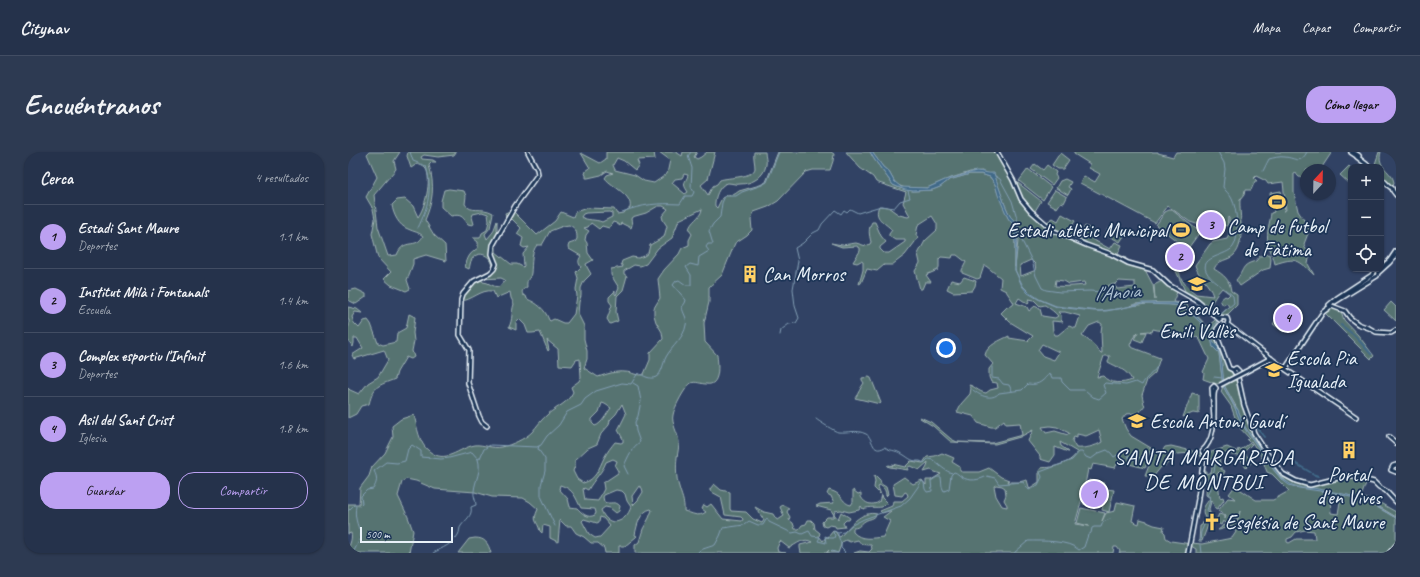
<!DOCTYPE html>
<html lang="es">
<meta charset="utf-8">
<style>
:root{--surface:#25324b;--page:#2d3a52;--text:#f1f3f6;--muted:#a3aab5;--line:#424d63;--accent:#bca0f2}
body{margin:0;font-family:Caveat,sans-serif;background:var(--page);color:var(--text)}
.controls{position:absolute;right:12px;top:12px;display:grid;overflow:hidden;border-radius:8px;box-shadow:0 1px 3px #0004}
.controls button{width:36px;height:36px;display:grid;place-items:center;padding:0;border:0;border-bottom:1px solid var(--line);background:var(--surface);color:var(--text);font:20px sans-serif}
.compass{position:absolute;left:952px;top:12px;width:36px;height:36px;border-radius:50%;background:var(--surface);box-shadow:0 1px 3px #0004;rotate:22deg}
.scale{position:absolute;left:12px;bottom:10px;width:93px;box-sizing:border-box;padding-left:4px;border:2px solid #e8f1f8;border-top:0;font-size:11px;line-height:14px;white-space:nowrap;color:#e8f1f8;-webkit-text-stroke:3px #1d3557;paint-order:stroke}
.you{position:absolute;left:598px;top:196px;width:14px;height:14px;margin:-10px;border:3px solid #fff;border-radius:50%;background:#1a73e8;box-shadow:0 0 0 6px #1a73e833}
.badge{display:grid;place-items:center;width:26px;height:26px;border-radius:50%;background:var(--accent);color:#111;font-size:13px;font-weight:700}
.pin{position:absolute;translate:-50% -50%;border:2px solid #fff;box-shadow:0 1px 4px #0006}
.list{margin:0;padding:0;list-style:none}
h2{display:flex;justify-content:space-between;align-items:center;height:52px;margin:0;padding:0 16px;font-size:17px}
h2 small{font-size:13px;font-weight:400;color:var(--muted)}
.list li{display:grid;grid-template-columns:26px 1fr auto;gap:12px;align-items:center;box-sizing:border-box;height:64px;padding:0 16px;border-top:1px solid var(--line)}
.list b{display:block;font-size:15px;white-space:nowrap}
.list p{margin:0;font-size:13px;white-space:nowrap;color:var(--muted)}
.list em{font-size:13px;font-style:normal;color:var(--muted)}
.actions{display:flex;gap:8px;padding:12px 16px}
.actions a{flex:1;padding:9px 0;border:1px solid var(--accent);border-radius:16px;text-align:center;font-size:14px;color:var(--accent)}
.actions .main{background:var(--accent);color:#111}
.icon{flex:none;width:22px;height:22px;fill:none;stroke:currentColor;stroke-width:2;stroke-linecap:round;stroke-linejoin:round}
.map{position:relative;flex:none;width:1048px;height:401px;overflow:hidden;border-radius:16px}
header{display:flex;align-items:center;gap:24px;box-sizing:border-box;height:56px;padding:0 20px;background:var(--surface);border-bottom:1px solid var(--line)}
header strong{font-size:19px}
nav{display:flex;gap:22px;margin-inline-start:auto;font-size:14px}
.intro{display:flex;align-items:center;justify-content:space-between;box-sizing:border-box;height:96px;padding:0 24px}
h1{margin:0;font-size:28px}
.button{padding:10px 18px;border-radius:16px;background:var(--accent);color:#111;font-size:14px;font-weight:700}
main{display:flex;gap:24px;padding:0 24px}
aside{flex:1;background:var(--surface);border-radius:16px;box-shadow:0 1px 3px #0004}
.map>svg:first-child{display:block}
</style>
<header>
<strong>Citynav</strong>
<nav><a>Mapa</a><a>Capas</a><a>Compartir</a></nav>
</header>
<div class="intro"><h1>Encuéntranos</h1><a class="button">Cómo llegar</a></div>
<main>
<aside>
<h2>Cerca<small>4 resultados</small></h2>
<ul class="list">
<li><span class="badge">1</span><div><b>Estadi Sant Maure</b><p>Deportes</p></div><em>1.1 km</em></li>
<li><span class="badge">2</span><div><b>Institut Milà i Fontanals</b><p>Escuela</p></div><em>1.4 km</em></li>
<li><span class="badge">3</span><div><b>Complex esportiu l'Infinit</b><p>Deportes</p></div><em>1.6 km</em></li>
<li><span class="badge">4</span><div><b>Asil del Sant Crist</b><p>Iglesia</p></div><em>1.8 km</em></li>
</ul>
<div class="actions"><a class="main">Guardar</a><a>Compartir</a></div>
</aside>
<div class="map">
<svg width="1048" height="401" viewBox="0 0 1048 401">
<rect width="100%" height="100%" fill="#314264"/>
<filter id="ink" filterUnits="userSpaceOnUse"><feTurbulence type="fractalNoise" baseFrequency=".025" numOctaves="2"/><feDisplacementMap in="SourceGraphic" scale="8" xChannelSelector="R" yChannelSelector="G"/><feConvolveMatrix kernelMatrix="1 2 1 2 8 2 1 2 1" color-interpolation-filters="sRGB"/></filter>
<g filter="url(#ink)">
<path fill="#567371" stroke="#9fb2b4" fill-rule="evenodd" d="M 21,0 L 52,0 L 46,9 L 48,17 L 26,43 L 30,75 L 40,104 L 49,103 C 56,85 68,98 75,84 C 71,80 66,80 60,77 C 51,74 45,62 44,53 L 49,48 L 57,47 L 65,54 L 70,65 C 77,56 84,28 78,17 C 76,14 72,13 69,12 L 63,16 L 59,4 L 60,0 L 108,0 L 106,3 L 90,5 L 76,3 L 73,5 L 74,7 L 85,8 L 88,10 L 84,10 L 81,13 C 87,34 85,49 77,68 L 86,83 L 97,93 L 98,109 L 78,103 L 65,107 L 65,112 L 59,128 L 62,137 L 58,139 L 43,133 L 36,127 L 43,120 L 30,106 L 24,82 L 27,67 L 25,57 L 18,45 L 29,25 L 19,2 Z
M 258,0 L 306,0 L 307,7 L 289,8 L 291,13 L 287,18 L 276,9 L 269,6 L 265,13 L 267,18 L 287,23 L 296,29 L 306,31 L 319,22 L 322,8 L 311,0 L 328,0 L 334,4 L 335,0 L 349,0 L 346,5 L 349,7 L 353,5 L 359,0 L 367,0 L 360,27 L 353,33 L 360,43 L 365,34 L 369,32 L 372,28 C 380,25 406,26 407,16 C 407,11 405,5 406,0 L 417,0 C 417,4 419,9 418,13 C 416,25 404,32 392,32 C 388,33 384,31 380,31 C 371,32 366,47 367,54 L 369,56 L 374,46 L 379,43 L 387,42 L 391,39 L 412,33 L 418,30 L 430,0 L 483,0 L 486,2 L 485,9 L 482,18 L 465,18 L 458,20 L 430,49 L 420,55 L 406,60 L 403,67 L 404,78 L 399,83 L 387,91 L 374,123 L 361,135 L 361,150 L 356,171 L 357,190 L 369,203 C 370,211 373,235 358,232 C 353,232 348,229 343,231 C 337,235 326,256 325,263 C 323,271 330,281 331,290 C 331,294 330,300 329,305 C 328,314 328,326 331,335 C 333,343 337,350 336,359 C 344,361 350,366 358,360 L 354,357 L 356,353 L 359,355 L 363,352 L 375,367 L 394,369 L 395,367 L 393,365 L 377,363 L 373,345 L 362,339 L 362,337 L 366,332 L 373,338 L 382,340 L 382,357 L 383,359 L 398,360 L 405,367 L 414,371 L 416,368 L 407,355 L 416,360 L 425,362 L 428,367 L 430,368 L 436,364 L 432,355 L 435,353 L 441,356 L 439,360 L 442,365 L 441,368 L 445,371 L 447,377 L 451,377 L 454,373 L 458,372 L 460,368 L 463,368 L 466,371 L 467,377 L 472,381 L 471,384 L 475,389 L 478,385 L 480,385 L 485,379 L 488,380 L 490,384 L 492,385 C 501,375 513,358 529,362 C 525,368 522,366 517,369 C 512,372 512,376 505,376 L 505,380 C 513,389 524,386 535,385 L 542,369 L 535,365 L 543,359 L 541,359 L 534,361 L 532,359 L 544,354 L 545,349 L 554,349 L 560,344 L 559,341 L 557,340 L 554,344 L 547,343 L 545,332 L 556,325 L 565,332 L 574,328 L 578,333 L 578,328 L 583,328 L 593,322 L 587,320 L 583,318 L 576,320 L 579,315 L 580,310 L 571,318 L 562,314 L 559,316 L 560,318 L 542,315 L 539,314 L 541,313 L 545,314 L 544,312 L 557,315 L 563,309 L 575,311 L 579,305 L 587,304 L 594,301 L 606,306 L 604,310 L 612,315 L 612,319 L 614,320 L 631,320 L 641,316 L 653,325 L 661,328 L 660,330 L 671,330 L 679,328 L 681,335 L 682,336 L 691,330 L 691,319 L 693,316 C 697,315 700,316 703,315 C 713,313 725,309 729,300 L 712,290 L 713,294 L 721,300 L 720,300 L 707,295 L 707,303 L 702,310 L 692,307 L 692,304 L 680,289 L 685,278 L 672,285 L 647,292 L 603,290 L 585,274 L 572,266 L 572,265 L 583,270 L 603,287 L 609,290 L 644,291 L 674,283 L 672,271 L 658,272 L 656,268 L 647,275 L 643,275 L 630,271 L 625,264 L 609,260 L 613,252 L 622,242 L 623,236 L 621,233 C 627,234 630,240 638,241 L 642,238 L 650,236 L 649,231 L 643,230 L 641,225 L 641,217 L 645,212 L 637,203 C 639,193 653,188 661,184 L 661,186 L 680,189 L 685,184 L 662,170 L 653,161 L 659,155 L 665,153 L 666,151 L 658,139 L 652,136 L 653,126 L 638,114 L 636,114 L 632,126 L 629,127 L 614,121 L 614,118 L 618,110 L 609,103 L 605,103 L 604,106 L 593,105 L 591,107 L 591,115 L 590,118 L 578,123 L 583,130 L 577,130 L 574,137 L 572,137 L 567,119 L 572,111 L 570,102 L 577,89 L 589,78 L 589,72 L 584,64 L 570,73 L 568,83 L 570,86 L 557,103 L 544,113 L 536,113 L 529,119 L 519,117 L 513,131 L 511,132 L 515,118 L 515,110 L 513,109 L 509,111 L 505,110 L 512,99 L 512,96 L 509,94 L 494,95 L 483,91 L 494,93 L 508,91 L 518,94 L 522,92 L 523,90 C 521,82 520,77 524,70 L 527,70 L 533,84 L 538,90 L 532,95 L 532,97 L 536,101 L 541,101 L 557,90 L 557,88 L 547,88 L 541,84 L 541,82 L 544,78 C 537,70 525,67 531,54 L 540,55 L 551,63 L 560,65 L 562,64 L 555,51 L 558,40 L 528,30 L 525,25 L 512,16 L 498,0 L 522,0 L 526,7 L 545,33 L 552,36 L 565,39 L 584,38 L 592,35 L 601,28 L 622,22 L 633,22 L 642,25 L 647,32 L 649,39 L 660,66 L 667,75 L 667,115 L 670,89 L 670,73 L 662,64 L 657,53 L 646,22 L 638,22 L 634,19 L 622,20 L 597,28 L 579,36 L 557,36 L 550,33 L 546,29 L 541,20 L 535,15 L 524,0 L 651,0 L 665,27 L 693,49 L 687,59 L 699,70 L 705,66 L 710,69 L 714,62 L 727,69 L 722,77 L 733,81 L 737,74 L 748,80 L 744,87 L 762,97 L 767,90 L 774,93 L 770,102 L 778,106 L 777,108 L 795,114 L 805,133 L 807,148 L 806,133 L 814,129 L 829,140 L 825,150 L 837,151 L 859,174 C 868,169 873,161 881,155 L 879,151 L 875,153 L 872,148 L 877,144 L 879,145 L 882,142 L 874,136 C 868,142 866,149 860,155 L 850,146 L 837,139 L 828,119 L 829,118 C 833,121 831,122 833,126 C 836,132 843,138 848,142 L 865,144 C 862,132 850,125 847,113 L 862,92 L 865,90 L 879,87 L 881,83 L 881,66 L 880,65 L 879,74 L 872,73 L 869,86 L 856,84 L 857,76 L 855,74 L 842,70 L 820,54 L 807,71 L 732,31 L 736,24 L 747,30 L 752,22 L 741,16 L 742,12 L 726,2 L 726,0 L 810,0 L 810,1 L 825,5 L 828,0 L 984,0 L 972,18 L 963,17 L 958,18 L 958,27 C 954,26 950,26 948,21 L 946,22 L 946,41 L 950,59 L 961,76 L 961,79 L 956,92 L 957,96 L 962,102 L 960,112 L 966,123 C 950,107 948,105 927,112 C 926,104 921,98 920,90 C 918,80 922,71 923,61 L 926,60 L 922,41 L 933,39 L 937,58 L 935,59 L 938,58 L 935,30 L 920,32 L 918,29 L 908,24 L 906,26 L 909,29 L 907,29 L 903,38 L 897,38 L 896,43 L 892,48 C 891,62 898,91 886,103 C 880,109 870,107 866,117 C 876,123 882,128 883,139 L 889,143 L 889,153 L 880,162 L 871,165 L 869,169 C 870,175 867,179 868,185 L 879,216 L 888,223 L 900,271 L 906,285 L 932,322 L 945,330 L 955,333 L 968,333 L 1000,326 L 1006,326 L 1018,331 L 1013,345 L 1034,352 L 1048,360 L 1048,365 L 1030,354 L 1018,350 L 1029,355 L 1048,366 L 1048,401 L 848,401 L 848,397 L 843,394 L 841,401 L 771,401 L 772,399 L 769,395 L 766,395 L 765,401 L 506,401 L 512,399 L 521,400 L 524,397 L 523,393 C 517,393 513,393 510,388 L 502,390 L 498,388 L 494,390 L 490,401 L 479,401 L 481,398 L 478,401 L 453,401 L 452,396 L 452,393 L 464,390 C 456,385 449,392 441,396 L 432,389 L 429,396 L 430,400 L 438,401 L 287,401 L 287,393 L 291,390 L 295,377 L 301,366 L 304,358 L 303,357 C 292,359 289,373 287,383 L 289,384 L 288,385 L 277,394 L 271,394 L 271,401 L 257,401 L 256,396 L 250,391 L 243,391 L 236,385 L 228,381 L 223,374 L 218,374 L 212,368 L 210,390 L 202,386 L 202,375 L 195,373 L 194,381 L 192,379 C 189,367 184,371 190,357 L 182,350 L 175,346 L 144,345 L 127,340 L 87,337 L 68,329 L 58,327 L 54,330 L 50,344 L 60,365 L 65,379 L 61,401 L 0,401 C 0,394 5,388 3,381 L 0,382 L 0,352 L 11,352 L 12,336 L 21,324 L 24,315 L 37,301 L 45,285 L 44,274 L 53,267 L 66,263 C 69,274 71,292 81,299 C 98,313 110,296 127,293 C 135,292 144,297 154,295 C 163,293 177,287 184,280 C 189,274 194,267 200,262 C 210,254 219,252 225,240 L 223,235 L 231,229 L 233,225 L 232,207 L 228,208 L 224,214 L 211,213 L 210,197 L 199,188 L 201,198 L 200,199 L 192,180 L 184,181 L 180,181 L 177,173 L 171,167 L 168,170 L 168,178 L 161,175 C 165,167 163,161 166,152 L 163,146 L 162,140 L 148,146 L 145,139 C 132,137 124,149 112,149 L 125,128 L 137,122 L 145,115 C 144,104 131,97 124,107 C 122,110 122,114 121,117 L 117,115 C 120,105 121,102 130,96 L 130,90 L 125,86 L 132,86 L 134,81 L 139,78 L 141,69 L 140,62 L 134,60 L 125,62 L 124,65 L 126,72 L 124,73 L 120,72 C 114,64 113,62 103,64 L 93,55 L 93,49 L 96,38 L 101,37 L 116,39 L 118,44 L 117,52 C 123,62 133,54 145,61 L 142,76 L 137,82 L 139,87 L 145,80 L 149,69 L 149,79 L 155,72 L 158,64 L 157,61 L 162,59 L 166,60 L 189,83 L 207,69 L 213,60 L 225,65 L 227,60 L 239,56 L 266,57 L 269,62 L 275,61 L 282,56 C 285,43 264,35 257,26 L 259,23 L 265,21 L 259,19 L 253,23 L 240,26 L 238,26 L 238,23 L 237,22 L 238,19 L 242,16 L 233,1 L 252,11 L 258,7 ZM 336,22 L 340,23 C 338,31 333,30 340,40 L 337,42 L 324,31 L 327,27 L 334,26 ZM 310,54 L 315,54 L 320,57 L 314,64 L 315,68 L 319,74 L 316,85 L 302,93 L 300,101 L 296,104 L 290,106 L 284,105 L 274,109 L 273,112 L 275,115 L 263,117 L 263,123 L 271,136 L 268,143 L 267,142 L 267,139 L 261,145 L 261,149 L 264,153 L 259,167 L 262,172 L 270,169 L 268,160 L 269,144 L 275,138 L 279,124 L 276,122 L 276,119 L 286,113 L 292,114 L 298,112 L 310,96 L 324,86 L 331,68 L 354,57 C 353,66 342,69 341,78 L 344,82 L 341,88 L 341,93 L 334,96 L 331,102 L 316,118 L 310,127 L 312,146 L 306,156 L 306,163 L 308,170 L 314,180 L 315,187 L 302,201 L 302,208 L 296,222 C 290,225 284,220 277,220 C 267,219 259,222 250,225 L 236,216 L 239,207 L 239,199 L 236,187 L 236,174 L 230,162 L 231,150 L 233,144 L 233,136 L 236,129 L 243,122 L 239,115 L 238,112 L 245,108 L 240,101 L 239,91 L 237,88 L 238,83 L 241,79 L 236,76 L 240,75 L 243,71 L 251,77 L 254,74 L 261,76 L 265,70 L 268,71 L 272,74 L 273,71 L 283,76 L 284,73 L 283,67 L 284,65 L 298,61 ZM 261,60 L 264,61 L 264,65 L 254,70 C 247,67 240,69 233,65 L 235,62 L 238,61 ZM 163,66 L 173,76 L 169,82 L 175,86 L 173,94 L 176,96 L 181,95 L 175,102 L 176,114 L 175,115 L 169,112 L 163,112 L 148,100 L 148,92 ZM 221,73 C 228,76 229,80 229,87 L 227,90 L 221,92 L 220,95 L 221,97 L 233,104 C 230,109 230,110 233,115 L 228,120 L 230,126 L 228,137 L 229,144 L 226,162 L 219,171 L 215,171 L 206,167 L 202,169 L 201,168 C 197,157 189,151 179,147 L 178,144 L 175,143 C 173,139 175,137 179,135 C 178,126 182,128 183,121 C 184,111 183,100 189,93 L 194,93 L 202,79 L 215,74 ZM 683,108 L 687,112 L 688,118 L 673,124 L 672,113 ZM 153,126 L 157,128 L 151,135 C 144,135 141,130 135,130 L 133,127 ZM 708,128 L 716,129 L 721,132 L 736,130 L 737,133 C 726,134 717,135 707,134 ZM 771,129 L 787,130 L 787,135 L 769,137 L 768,135 L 760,134 L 761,133 L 768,132 ZM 671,146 L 680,152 L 681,151 L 680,148 L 681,147 L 686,148 L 692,154 L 697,153 C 702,157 707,160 710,164 L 707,166 L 694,164 L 692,157 L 687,154 L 681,159 L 679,155 L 668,151 ZM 808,151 L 827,151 L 836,153 L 857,174 L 872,201 L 876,233 L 890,258 L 897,275 L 926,318 L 940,331 L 928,321 L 893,271 L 887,256 L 875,234 L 871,201 L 865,195 L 864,189 L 853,171 L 842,160 L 833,154 L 808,151 L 782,154 L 787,152 ZM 710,160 L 717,160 L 732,164 L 728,176 L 726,176 L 721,174 L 710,183 L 707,183 L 705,179 L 704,169 L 715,170 L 713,168 L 713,163 ZM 751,170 L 754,172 L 753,180 L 754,201 L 753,201 L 743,190 L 734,184 L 741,174 ZM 805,177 C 811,179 815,178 821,179 L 821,180 L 842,187 L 849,185 L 852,188 L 861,207 L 855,220 L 856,221 L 855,227 L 869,232 L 873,231 L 875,234 L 873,240 L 883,254 L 890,274 L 901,286 L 899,288 L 901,290 L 903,289 L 913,304 L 919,320 L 924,322 L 941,339 L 925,348 L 908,348 L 887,334 L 881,342 L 887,347 L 880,346 L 879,347 L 870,359 L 878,364 L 877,367 L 877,364 L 871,362 L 867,370 L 873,373 L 875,369 L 880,372 L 882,367 L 890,367 L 892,359 L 889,370 L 874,374 L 874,375 L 870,378 C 876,378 879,372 885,374 L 888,380 L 884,386 L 854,392 L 843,391 L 843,392 L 823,389 L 818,386 L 817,381 L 815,379 L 816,375 L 806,373 L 799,370 L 799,369 L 792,367 L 791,372 L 784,369 L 787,354 L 769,350 L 767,359 L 758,361 L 754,369 L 757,361 L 733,356 L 729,371 L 741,374 L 727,372 L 735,343 L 740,317 L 743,318 L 745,312 L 767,316 L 769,312 L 775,313 L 777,311 L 797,316 L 798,314 L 803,296 L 783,284 L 778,277 L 774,267 L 778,262 L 791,261 L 797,253 L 796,252 L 794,243 L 799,228 L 807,221 L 812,206 L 783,195 L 782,193 L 785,186 L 790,180 L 786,187 L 794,190 L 798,180 L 793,180 L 800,179 L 804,180 ZM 694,192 L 711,200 L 706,208 L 695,204 L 690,198 ZM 756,204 L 762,204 L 760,210 C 769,215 779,218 784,228 C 775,232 761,232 755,224 L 749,225 ZM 254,251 L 257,252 L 263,256 C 259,261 254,272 247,274 L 244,271 L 244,267 L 251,260 ZM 274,252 L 278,262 L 270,278 L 275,287 L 275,290 L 273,291 L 267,290 C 263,295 259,300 256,306 C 251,316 248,328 235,331 L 229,327 L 225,319 L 227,314 L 227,308 L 240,296 L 249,292 L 253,282 L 261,273 L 262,268 L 268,262 ZM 702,274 L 709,275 L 721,281 L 720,283 L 707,279 L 698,281 L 694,275 ZM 751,278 L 754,290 C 748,294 736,297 728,296 L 724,289 L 726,285 L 729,286 L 729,282 L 738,284 ZM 265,307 L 269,309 L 267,314 L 270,319 L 270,321 L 255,331 L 256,337 L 250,349 L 237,348 L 235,337 L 236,336 L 240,338 C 246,327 254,321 258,310 ZM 212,333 C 226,337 227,345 233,356 L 247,357 L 248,361 L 247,363 C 239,367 234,361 229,356 L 222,355 L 220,347 L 211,337 ZM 648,333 L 654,334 L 657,336 L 658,343 L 656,348 L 659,353 L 659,355 L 654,354 L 648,344 L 646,334 ZM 291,334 L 294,336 L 295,340 L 290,348 L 285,353 L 284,344 ZM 268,338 L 274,339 L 277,342 L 279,349 L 283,355 C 278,371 260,377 253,358 L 257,355 L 262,356 L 268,361 L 271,359 L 272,354 C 267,348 262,353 256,350 L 255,345 L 256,343 ZM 982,348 L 992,350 L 990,362 L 983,361 ZM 252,365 L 255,366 L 262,374 L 252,385 L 247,386 L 241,382 L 234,369 L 236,367 L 249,371 L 251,370 ZM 957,378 L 966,379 L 967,387 L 948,387 L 941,391 L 939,390 L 939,387 L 944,385 L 948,380 Z
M 1031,0 L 1033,0 C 1028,16 1045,19 1046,31 L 1043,34 L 1033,25 L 1033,15 L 1026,15 Z
M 712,1 L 721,8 L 715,17 L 710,17 L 704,13 Z
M 687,12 L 695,18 L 699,13 L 708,20 L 707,23 L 709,26 L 704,33 L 683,17 Z
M 1001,14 L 1003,16 L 1002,32 L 992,23 Z
M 680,17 L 703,35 L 695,48 L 671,29 Z
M 717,27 L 723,30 L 720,35 L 723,37 L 720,43 L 708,36 L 712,29 Z
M 707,38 L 719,45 L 716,51 L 713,50 L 709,56 L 699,50 Z
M 821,58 L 824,58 L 852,80 L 841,95 L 838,96 L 808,73 L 817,60 Z
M 760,76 L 776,84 L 772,90 L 757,82 Z
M 922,102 L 923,107 L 922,116 L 915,118 L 892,134 L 888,128 C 897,118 892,113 908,109 L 912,104 Z
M 616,125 L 628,129 L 627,134 L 624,139 L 605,140 L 599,137 L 603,128 L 612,130 Z
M 8,137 L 18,142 L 18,145 L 8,152 L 0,148 L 0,139 Z
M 1043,150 L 1048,155 L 1048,169 L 1036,158 Z
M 0,155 L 9,157 L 14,161 L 7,160 L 4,165 L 6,171 L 11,176 L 16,169 L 20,168 L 23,172 L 30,191 L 35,193 L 48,190 L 49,181 L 58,176 L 61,162 L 67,165 L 65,181 L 66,189 L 64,199 L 66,205 L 63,207 L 58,205 L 49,220 L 47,227 C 30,234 26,233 21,252 L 13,254 L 8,262 L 0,266 L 0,236 L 2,238 L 11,242 L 20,231 L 30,225 L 40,208 L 36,198 L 6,207 L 4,203 L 15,196 L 9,186 L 6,186 L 6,191 L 5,195 L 0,188 L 0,176 L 1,174 L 1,168 L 0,168 Z
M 983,156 L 993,159 L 996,168 L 1010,183 L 1026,204 L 1023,207 L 977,161 Z
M 936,157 L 947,165 L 936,180 L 925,172 Z
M 521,225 L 523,226 L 533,251 L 532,252 L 507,246 C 511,241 512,236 516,231 L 514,228 L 514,226 Z
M 844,241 L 851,243 L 851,262 L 845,261 L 835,265 Z
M 902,291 L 904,292 L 896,300 L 904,310 L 898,316 L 891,304 L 884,303 L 879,300 L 875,305 L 871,306 L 873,317 L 877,319 L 875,323 L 871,320 L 869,322 L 872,346 L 875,345 L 876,348 L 869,357 L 867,356 L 864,349 L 861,348 L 863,350 L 861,357 L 863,365 L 854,389 L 851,389 L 852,374 L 854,373 L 857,366 C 852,356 858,353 862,346 L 858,343 L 859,327 L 853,326 L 854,318 L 858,319 L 858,322 L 863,320 L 866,307 L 870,306 L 858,308 L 858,306 L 845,301 L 829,302 L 826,304 L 818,313 L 813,315 L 805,325 L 797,324 L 807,298 L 813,301 L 817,295 L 823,294 L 857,302 L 879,295 L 890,300 L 891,299 L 889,298 L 894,297 Z
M 527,323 L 532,328 L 533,332 L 538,335 L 540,342 L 538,344 C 538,339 536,335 531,333 L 530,335 L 534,346 L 539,351 L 539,352 L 536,353 L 534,355 C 527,356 523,354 515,357 L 513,354 L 511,358 L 501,360 L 493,358 L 487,359 L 486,362 L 490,367 L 493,360 L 502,366 L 501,368 L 498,368 L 495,371 L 497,375 L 488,376 L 487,374 L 482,373 L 478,375 L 475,374 L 474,370 L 479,365 L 485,365 L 486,363 L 483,358 L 468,354 L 472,352 L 486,351 L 483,344 L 479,342 L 481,338 C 484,339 488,340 491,343 C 495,347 497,352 503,353 L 505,350 L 505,338 L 510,342 L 513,341 L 513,345 C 517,352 524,354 531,350 L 533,343 L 526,336 L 527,329 L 526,325 Z
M 741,328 L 756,331 L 751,356 L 735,352 Z
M 759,337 L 766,338 L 761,360 L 754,358 Z
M 127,386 C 137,386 140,391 143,401 L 110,401 L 121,387 Z"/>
<path fill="#406988" stroke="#839fb5" d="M 522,0 L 524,0 L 535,15 L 541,20 L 546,29 L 553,35 L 579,36 L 597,28 L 628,19 C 634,19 640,22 646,21 L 657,53 L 662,64 L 670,73 L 667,118 L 675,134 L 681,140 L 691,147 L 708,154 L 751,159 L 771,157 L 794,151 L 827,151 L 836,153 L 854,170 L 862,182 L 867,192 L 871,196 L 870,197 L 874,211 L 876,233 L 886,253 L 890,258 L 897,275 L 933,326 L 944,333 L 954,336 L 965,336 L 981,339 L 1000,343 L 1025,352 L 1048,366 L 1029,355 L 1006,346 L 986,341 L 951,336 L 941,333 L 933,327 L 925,317 L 893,271 L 887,256 L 875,234 L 871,201 L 865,195 L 863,186 L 853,171 L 836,155 L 826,153 L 795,152 L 758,159 L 746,159 L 709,155 L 690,147 L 680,141 L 674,134 L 667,118 L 667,75 L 660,66 L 650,43 L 647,32 L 642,25 L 633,22 L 622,22 L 601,28 L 592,35 L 584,38 L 565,39 L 557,38 L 545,33 L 526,7 Z"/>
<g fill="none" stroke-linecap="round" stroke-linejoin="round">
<path stroke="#839fb5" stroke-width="1" d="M 62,0 L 65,9 L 78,14 C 85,37 80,55 70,76
M 870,0 L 876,11 L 877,17 L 875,35 C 877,39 882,42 884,47 C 889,57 892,86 885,95 C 879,104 852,104 858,119 C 862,128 878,137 885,144 L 886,151 L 872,163
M 915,19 L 921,7 C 925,6 932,4 937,5 C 948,6 952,13 959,0
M 647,24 L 652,27 L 664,49 L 669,66 L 672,85 L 684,109 L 688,124 L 694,136 L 698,138 L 712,140 L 742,139 L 754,140
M 274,60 C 295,52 310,51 332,52 L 337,44 L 344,44 L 346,40 L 343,35 L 344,16 L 340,4 L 343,0
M 432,183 L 433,178 L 441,172 L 448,171 L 451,166 L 447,154 L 445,137 L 450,109 L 447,96 L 455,91 L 465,81 L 471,78 L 474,72 L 487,58 L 493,62 L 496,58 L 499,60 L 502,57 L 510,61 L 533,54 L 546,56 L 552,49 L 562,46 L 560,39
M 863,185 L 865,176 L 869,168
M 644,215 L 644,226 L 651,227 L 655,232 L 661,233 L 664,239
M 866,225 L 874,226
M 625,238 C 632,244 644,249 651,241 L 674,238 L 680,232 C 692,234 695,228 702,221 L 704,226 L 713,226 L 714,230 L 722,238 L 737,238 L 745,245 L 751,247 L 758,241 L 755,233 L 757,231 L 778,233 L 788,230 L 794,233 C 797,226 804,222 809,215
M 468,267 C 470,269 488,280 490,280 C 500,281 508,277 518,282 C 526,286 523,303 537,295 C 542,299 547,298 552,301 C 560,304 562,310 572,309 L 576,311 L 580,307 L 585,308 C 590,312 598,320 604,321
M 191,294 L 190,297 L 197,307 L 197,319 L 193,333 L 193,344 L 207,374
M 280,322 L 276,314 C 280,305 284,295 292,290 L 288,279 L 287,270 L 290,264 L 293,249 L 290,234 L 285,231
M 0,359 L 6,353 L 12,354 L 14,352 L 13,344 L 19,338 L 25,337 C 29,331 30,326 26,319 L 38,310 L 49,311 L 57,309 L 60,297 L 64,293 L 73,299 L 73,305 L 93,307 L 101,306 L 124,300 L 130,307 L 132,306 L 136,297 L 142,293 L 189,295 L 193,293 L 199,284 L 211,273 L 219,260 L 233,253 L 237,247 L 248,239 L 274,231 L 283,232 L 290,221 C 296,224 302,228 308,225 C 314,222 315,211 318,205 C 324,194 336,186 338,173 C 340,166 335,162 334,155 L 337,151 L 338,148 L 325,133 L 328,129 L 331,128 L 338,133 L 343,133 L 343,123 L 338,115 L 342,112 L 350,114 L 351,105 L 361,99 L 358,95 L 360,92 L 365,92 L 361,79 L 365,72 L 372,65 L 374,51 L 377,44 L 388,44 L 394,40 L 414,33 L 419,30 L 431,0
M 490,382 C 490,387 494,390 493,396 L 497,400 L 496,401
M 852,389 L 853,380 L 861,362 L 859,358 L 861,352 L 862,345 L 859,343 L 863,337 L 860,328 L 866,320 L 868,306
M 852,393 L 853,401
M 5,401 L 10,391 L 13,382 C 9,372 6,364 8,354
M 85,401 C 94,396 105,392 110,383 C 112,380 111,376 113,374 C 117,368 125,364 123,355 L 128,353 C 128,348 125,344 126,339 C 127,328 134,319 130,307
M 349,401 L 352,398 L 367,393 L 372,384 L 375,376 L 396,373 L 401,369 L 410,373 L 415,373 L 419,366 L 421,370 L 444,381 L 449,380 L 454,382 L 461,379 L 464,384 L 472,385 L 470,389 L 478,391 L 477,384 L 482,386 L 486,386 L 487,383 L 485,381 L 486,379 L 490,381 L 496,380 L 504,373 L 516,367 L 553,354 L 562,346 L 574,329 L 576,331 L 577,337 L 579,340 L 584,339 L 583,329 L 589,325 L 593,325 L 594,335 L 596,339 L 601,337 L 603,323 L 606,320 C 610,321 610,323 614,325 C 621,330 632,328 639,324 L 647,326 L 651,332 L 675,330 L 681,338 L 690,333 L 694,325 L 692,320 L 724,308 L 731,300 L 734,300 L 738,305 L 743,307 L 751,301 L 759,298 L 763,301 L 766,305 L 776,299 L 780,302 L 781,306 L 785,308 L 794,305 L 798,302
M 482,401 L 484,399 L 490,401
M 666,401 L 680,389 C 694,389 721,388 731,398 L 736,395 L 740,383 L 743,381 L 744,376 L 746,375 L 753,375 L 755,370 L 762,367"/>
<path stroke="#406988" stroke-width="2" d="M 993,173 L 1006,183
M 1007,184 L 1023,202
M 903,268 L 916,285
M 945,310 L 962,320
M 964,322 L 970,324
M 1035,336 L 1042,341"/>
<g stroke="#e8f1f8" stroke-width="6">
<path id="tertiary" d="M 649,0 L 665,28 L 673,47 L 683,59 L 706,79 L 738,93 L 763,102 L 780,111 L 805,118 L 821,133 L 849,149 L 872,168
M 1009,5 L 1022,15
M 1033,26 L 1042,35 L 1044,36 L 1045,39 L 1048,43
M 1033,116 L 1042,108 L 1048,99
M 1031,117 L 1026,118 L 1024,123 L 989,146 L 981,153 L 997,159 L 1002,166 L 1010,172 L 1021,176 L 1028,180 L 1043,181 L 1048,178
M 1030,121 L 1041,111 L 1048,103
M 987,150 L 1029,124 L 1030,121 L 1029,118
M 871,165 L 879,166 L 880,169 L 879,172
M 873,172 L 869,177 L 869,184 L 881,216 L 885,218 L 887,221 L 890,221 L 891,219 L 888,216 L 885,218
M 879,172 L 937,217 L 1008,265
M 937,217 L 975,160 L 983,154
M 897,220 L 923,206
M 889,221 L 896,253 L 906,281 L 920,303 L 935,322 L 948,329 L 962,333 L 998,324 L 1007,325 L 1026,330 L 1031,335 L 1038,339 L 1048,350
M 139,274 L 134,270 L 131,264 L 120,231 L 121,198 L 112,183 L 113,148 L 115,142 L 126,129 L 142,121 L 146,117 L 148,112 L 144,102 L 145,93 L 167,54 L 190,22 L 189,17 L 180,0
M 1041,285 L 1048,291
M 856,302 L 854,299 C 867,288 866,267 866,251 C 866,246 865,241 868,236 L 866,234 L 864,236 L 866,267
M 1048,313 L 1045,314 L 1043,318 L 1048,320
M 850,345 L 856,306 L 856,302
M 840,401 L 850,347"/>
</g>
<g stroke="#e8f1f8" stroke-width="7">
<path id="primary" d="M 1042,401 L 1048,394"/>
</g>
<g stroke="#e8f1f8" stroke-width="8">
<path id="motorway" d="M 1004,0 L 1010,4"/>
</g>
<use href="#tertiary" stroke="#1d3557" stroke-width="3"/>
<use href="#primary" stroke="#1d3557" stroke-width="4"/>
<use href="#motorway" stroke="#1d3557" stroke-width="5"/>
<g stroke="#e8f1f8" stroke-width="6" stroke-linecap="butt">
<path id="tertiary-bridge" d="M 872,233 L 897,220"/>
</g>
<use href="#tertiary-bridge" stroke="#1d3557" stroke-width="3"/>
</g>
</g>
<defs>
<g id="stadium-bare" transform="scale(1.38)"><path d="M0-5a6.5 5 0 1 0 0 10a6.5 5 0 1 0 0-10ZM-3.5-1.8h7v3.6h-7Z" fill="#ffd166" stroke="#1d3557" stroke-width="2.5" paint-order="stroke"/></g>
<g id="building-bare" transform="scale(1.38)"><path d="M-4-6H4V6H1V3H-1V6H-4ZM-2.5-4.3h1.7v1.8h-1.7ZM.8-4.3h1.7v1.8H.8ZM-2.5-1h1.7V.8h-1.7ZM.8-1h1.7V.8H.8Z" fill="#ffd166" stroke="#1d3557" stroke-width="2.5" paint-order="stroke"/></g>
<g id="school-bare" transform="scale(1.38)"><path d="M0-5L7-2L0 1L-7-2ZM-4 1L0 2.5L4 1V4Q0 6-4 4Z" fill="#ffd166" stroke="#1d3557" stroke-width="2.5" paint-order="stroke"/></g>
<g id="church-bare" transform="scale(1.38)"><path d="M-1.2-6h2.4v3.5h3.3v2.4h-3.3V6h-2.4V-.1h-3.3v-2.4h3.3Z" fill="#ffd166" stroke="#1d3557" stroke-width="2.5" paint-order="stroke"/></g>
</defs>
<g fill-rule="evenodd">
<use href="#stadium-bare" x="929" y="50"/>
<use href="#stadium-bare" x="833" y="78"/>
<use href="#building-bare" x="402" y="122"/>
<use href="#school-bare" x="849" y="132"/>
<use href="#school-bare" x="926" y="218"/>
<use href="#school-bare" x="789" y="269"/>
<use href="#building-bare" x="1001" y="298"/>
<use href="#church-bare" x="864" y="370"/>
</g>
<g text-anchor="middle" stroke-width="3.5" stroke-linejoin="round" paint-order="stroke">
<g font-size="20" fill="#e8f1f8" stroke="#1d3557" text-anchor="start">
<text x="929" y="81" text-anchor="middle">Camp de futbol<tspan x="929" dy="23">de Fàtima</tspan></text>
<text x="820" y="85" text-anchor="end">Estadi atlètic Municipal</text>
<text x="415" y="129">Can Morros</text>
<text x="849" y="163" text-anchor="middle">Escola<tspan x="849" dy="23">Emili Vallès</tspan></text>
<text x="939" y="213">Escola Pia<tspan x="939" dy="23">Igualada</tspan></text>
<text x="802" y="276">Escola Antoni Gaudí</text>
<text x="1001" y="329" text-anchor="middle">Portal<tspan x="1001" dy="23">d'en Vives</tspan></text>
<text x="877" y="377">Església de Sant Maure</text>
</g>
<g font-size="21" font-style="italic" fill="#adc1d1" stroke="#1d3557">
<text transform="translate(769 140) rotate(-5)" y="7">l'Anoia</text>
</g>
<g font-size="22" letter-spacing="1" fill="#e8f1f8" stroke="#1d3557">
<text x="856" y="312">SANTA MARGARIDA<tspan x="856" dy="25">DE MONTBUI</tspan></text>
</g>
</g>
</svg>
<div class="controls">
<button>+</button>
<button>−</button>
<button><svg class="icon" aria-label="locate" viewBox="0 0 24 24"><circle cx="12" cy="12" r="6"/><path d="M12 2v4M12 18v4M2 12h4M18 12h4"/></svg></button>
</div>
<svg class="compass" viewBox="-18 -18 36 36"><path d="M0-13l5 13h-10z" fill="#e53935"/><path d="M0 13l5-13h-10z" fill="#a3aab5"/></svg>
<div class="scale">500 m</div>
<div class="you"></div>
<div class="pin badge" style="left:746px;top:342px">1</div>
<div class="pin badge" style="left:832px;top:105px">2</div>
<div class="pin badge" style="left:863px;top:73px">3</div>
<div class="pin badge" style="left:940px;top:166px">4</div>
</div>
</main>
